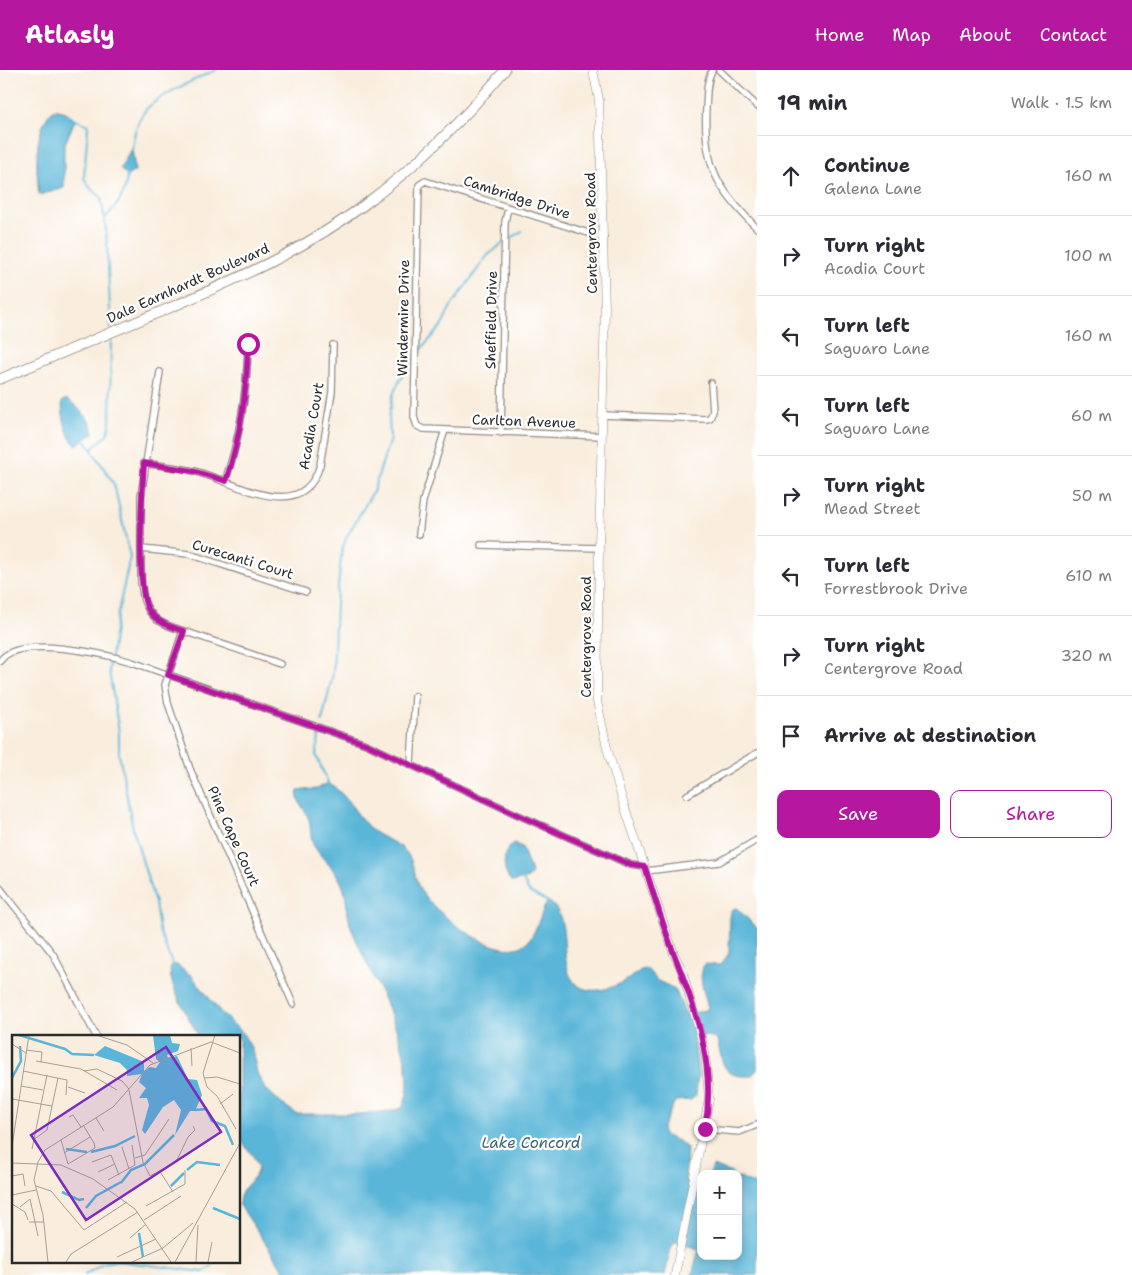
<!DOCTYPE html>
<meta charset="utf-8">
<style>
:root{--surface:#fff;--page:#f2f2f3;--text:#2b2b33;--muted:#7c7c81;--line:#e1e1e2;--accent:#b5179e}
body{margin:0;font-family:"Shantell Sans",sans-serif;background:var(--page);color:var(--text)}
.controls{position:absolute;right:15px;bottom:15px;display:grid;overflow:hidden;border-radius:10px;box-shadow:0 2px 12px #0003}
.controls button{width:45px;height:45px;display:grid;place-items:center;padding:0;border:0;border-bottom:1px solid var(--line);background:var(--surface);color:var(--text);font:25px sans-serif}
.stop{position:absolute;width:15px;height:15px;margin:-11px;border:4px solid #b5179e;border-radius:50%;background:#fff}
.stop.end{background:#b5179e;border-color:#fff;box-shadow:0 1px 5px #0008}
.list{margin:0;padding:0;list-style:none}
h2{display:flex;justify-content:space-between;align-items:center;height:65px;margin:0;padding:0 20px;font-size:21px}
h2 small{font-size:16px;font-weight:400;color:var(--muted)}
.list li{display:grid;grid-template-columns:32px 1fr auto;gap:15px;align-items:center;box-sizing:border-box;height:80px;padding:0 20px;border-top:1px solid var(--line)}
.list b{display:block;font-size:19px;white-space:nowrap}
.list p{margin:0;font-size:16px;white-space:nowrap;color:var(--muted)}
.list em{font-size:16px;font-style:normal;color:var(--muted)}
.actions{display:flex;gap:10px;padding:15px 20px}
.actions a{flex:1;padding:11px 0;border:1px solid var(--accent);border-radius:10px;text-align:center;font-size:18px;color:var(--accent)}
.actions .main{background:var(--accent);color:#fff}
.icon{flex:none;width:28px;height:28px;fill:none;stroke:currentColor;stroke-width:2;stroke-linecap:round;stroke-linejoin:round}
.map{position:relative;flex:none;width:757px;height:1205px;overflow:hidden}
header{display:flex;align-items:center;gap:30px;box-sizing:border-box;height:70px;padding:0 25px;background:var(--accent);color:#fff}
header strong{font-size:24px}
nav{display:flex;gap:28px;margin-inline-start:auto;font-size:18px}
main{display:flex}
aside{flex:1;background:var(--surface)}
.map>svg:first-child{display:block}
</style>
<header>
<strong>Atlasly</strong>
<nav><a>Home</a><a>Map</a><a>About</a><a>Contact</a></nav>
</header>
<main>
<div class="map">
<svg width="757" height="1205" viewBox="0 0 757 1205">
<rect width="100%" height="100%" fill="#fff"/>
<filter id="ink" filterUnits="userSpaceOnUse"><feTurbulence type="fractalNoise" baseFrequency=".02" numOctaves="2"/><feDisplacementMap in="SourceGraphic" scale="10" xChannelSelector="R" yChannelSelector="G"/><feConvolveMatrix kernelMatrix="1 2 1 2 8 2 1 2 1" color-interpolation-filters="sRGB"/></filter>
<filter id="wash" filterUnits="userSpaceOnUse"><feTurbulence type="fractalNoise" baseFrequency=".0096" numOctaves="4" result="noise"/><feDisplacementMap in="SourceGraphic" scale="20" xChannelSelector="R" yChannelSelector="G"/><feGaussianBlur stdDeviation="1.12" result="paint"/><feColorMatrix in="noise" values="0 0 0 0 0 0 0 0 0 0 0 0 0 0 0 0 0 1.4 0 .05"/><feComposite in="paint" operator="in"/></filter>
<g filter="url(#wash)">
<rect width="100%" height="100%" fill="#f9eddd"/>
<path fill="#5ab6d8" stroke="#427082" d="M 54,39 L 66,42 L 75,50 L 64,76 L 64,118 L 39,125 C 36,99 33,58 54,39 Z
M 132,77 L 135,101 L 127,106 L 120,99 Z
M 66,329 C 77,335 92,351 94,363 L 76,375 C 66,368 62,344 62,332 Z
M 328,713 C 347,723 357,748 374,762 C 384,769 399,773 406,782 C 415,792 414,810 421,821 C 435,843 499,894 525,874 C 537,865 539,844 548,831 C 578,848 549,913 589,920 C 602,922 620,915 630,908 C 636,904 639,900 646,898 L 658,911 L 675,919 L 686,945 L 708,939 C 706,927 696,905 705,894 L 721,895 L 729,883 L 730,847 L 732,839 L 737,838 L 757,858 L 757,1000 L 751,1006 C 719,1008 724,991 716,968 L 708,966 L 694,968 L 698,1004 L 696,1025 L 691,1030 L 675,1031 L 662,1059 L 664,1065 L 680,1072 L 687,1078 L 685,1111 L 701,1115 L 701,1186 L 738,1186 L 738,1107 L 757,1116 L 757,1205 L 692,1205 L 699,1179 L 675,1172 L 671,1178 L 665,1205 L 287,1205 L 239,1134 C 239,1115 257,1112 258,1097 L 253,1086 L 239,1068 L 239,966 L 198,966 C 191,950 163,909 172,894 L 177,895 L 192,906 L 222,944 L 242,962 L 252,979 L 257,1003 L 265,1018 L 282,1034 L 297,1044 L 359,1044 L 392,1041 L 402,1038 C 426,995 368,902 352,860 C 346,845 348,827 341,812 C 335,798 322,790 314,776 C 309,767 312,757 308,747 C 304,738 295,730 298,720 L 317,719 Z
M 514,773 L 522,777 L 532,804 L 528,808 L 512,812 C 501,803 502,780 514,773 Z
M 713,1096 L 734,1104 L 710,1104 Z"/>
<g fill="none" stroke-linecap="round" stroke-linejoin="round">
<path stroke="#5ab6d8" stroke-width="2" d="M 74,49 L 88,55 L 84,108 L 91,119 L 101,127 L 106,158 L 111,258
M 132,79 C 134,65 136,53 144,42 C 156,26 198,8 216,0
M 105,148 C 118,135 126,124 127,105
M 507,171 L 522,161
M 417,284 L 443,254 L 450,238 L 487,186 L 503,173
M 84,368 L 114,414 L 130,487 L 116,552 L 109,600 L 119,662 L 119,684 L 133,759 L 155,833 L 159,860 L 173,896
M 92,379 L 106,366 L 110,357 L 111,266
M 322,651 L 333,604 L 336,533 L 342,480 L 347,466 L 373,422 L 390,369 L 389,347 L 393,325 L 400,309 L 414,288
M 320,661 L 316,685 L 328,713
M 522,808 L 529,822 L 548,832
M 85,1205 L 103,1193 L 117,1191 L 203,1202 L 211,1197 L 215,1191"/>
</g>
</g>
<g filter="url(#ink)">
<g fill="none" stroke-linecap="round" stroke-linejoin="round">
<g stroke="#928c84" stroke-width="8">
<path id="minor" d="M 712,0 C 706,12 707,25 706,38 C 703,95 717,119 757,158
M 719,0 L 757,36
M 160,302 L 141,426 L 141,514 L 144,531 L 149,541 L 157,550 L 169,556 L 280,594
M 602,345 L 706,349 L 710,348 L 713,341 L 711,313
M 501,363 L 505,152 L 508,138
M 602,366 L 423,359 L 417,356 L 414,347 L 419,115 L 425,111 L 604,168
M 144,393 C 161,396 178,397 194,401 C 234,411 302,457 320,395 L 332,322 L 333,275
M 225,411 C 240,368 247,320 248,274
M 419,464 L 423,431 L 445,360
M 481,475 L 599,478
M 142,479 L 189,484 L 306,522
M 183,561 L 165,615 L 168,633 L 190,699 L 293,934
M 0,591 C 18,564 105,584 132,592 L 366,674 L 516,744 L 631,795 L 645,797
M 411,694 L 415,626
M 687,725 L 757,683
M 646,801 L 719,792 L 757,770
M 0,818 L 53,884 L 96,966
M 705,1059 L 739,1062 L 757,1055"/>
</g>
<g stroke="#928c84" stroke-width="9">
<path id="tertiary" d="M 593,0 L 599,30 L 605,239 L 599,478 L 597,631 L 607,678 L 624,735 L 674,884 L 682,900 L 705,982 L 709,1029 L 675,1205"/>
</g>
<g stroke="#928c84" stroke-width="11">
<path id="secondary" d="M 0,309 C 56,285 112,262 167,239 C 235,210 304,180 364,135 C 417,96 463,50 505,0"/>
</g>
<use href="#minor" stroke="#fff" stroke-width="5.5"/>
<use href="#tertiary" stroke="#fff" stroke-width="8"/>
<use href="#secondary" stroke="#fff" stroke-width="9"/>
</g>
</g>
<g fill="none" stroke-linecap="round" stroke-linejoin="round" filter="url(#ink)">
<path stroke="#b5179e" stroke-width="6" d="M 248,274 C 247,320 240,368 226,411 L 193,401 L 144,393 C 142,421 136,518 148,539 C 155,552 171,557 184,561 L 168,605 L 366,674 L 516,744 L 631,795 L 645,797 C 654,826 663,856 674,884 C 697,941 716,998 705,1059"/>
</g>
<g text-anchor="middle" stroke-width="4.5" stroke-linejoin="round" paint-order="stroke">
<g font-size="14" fill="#2b2b2b" stroke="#fff">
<text transform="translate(517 127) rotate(18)" y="5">Cambridge Drive</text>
<text transform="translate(591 163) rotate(-91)" y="5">Centergrove Road</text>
<text transform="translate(188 213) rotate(-24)" y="5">Dale Earnhardt Boulevard</text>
<text transform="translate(403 248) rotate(-89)" y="5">Windermire Drive</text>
<text transform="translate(491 250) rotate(-89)" y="5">Sheffield Drive</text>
<text transform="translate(524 351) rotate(2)" y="5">Carlton Avenue</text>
<text transform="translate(311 356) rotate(-80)" y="5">Acadia Court</text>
<text transform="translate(243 489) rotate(17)" y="5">Curecanti Court</text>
<text transform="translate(586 567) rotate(-90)" y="5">Centergrove Road</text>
<text transform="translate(234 766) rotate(66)" y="5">Pine Cape Court</text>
</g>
<g font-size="15" font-style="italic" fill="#3e6370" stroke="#fff">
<text x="531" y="1078">Lake Concord</text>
</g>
</g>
<g transform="translate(12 965)">
<rect width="228" height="228" fill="#f9eddd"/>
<path d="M 141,0 L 158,0 L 160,8 L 168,9 L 166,16 L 155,20 L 156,23 L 165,21 L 176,44 L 185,45 L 190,60 L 183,76 L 178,76 L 163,100 L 169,75 L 162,65 L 151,72 L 133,99 L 130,95 L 137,70 L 135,63 L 127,63 L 134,53 L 127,47 L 130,39 L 115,41 L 115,35 L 108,28 L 82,20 L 93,11 L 132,27 L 132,36 L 138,32 L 144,33 L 148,27 L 144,24 Z" fill="#5ab6d8"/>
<path fill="none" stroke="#5ab6d8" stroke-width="2.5" d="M 7,0 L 53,14 L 60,19 L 82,20M 0,43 L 9,26 L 8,11M 183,75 L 194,74 L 200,86 L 213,91 L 221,110M 54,114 L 75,117M 79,117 L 103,111 L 123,101M 175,135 L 185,127 L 208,130M 109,148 L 119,135 L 133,129 L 162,100M 159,151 L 172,138M 50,157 L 67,165 L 72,164M 74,173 L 84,161 L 109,147M 201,173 L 228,184M 127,198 L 131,222"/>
<path fill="none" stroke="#a79f96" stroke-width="1" d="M 84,0 L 115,10 L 141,28M 203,0 L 191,38 L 195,52 L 205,61 L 224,94M 0,9 L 14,18M 179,13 L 180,31M 14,15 L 30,17 L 29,27M 24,26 L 69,34 L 105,55M 11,36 L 55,45 L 54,60M 72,36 L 85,34 L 110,46 L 117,54M 193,43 L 205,42 L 228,49M 9,51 L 31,55M 56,52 L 73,58M 117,55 L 131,127 L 138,141 L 164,127 L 176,102 L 183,95 L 181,91M 0,64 L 40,71M 208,69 L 221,59M 57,82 L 61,80 L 69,92M 84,83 L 92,96M 71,90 L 82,108M 21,105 L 35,95 L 46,43M 49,105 L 56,129 L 83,113 L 82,108M 0,111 L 17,0M 110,112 L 117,134M 20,114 L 35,40M 52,118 L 78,102M 123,123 L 133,120 L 157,84M 26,127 L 33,115 L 101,72 L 138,30 L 199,7 L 228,18M 26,127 L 22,145 L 31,180 L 36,227M 80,127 L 99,120 L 107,140M 0,128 L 49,130 L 81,144 L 123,174 L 159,227M 86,137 L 103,129M 149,138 L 161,157M 0,141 L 11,139 L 13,151M 96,145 L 123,130 L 120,110M 24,151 L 39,156 L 72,195 L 115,167M 0,160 L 24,155M 0,169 L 13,177 L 16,185M 134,171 L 173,149 L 173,135M 8,172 L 18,164 L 26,201M 132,185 L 169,161M 17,187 L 32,187M 118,203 L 134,189M 151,213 L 181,188M 105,222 L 144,204M 54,227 L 59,219 L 126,177M 120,227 L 151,213M 163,227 L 228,108M 184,227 L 186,190M 196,227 L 200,207"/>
<path fill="#7b2cbf" fill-opacity="0.15" stroke="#7b2cbf" stroke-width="2.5" d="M 154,12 L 209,97 L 74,185 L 19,100 Z"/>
<rect width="228" height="228" fill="none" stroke="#2b2b2b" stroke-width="2.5"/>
</g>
</svg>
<div class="controls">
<button>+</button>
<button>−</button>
</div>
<div class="stop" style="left:248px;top:274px"></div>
<div class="stop end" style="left:705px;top:1059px"></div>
</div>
<aside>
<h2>19 min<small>Walk · 1.5 km</small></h2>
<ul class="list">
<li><svg class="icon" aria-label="ahead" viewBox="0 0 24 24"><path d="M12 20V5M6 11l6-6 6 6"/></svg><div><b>Continue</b><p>Galena Lane</p></div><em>160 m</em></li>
<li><svg class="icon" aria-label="right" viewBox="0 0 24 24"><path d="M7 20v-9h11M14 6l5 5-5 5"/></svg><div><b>Turn right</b><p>Acadia Court</p></div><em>100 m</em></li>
<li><svg class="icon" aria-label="left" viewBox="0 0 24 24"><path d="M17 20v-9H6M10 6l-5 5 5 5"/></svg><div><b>Turn left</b><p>Saguaro Lane</p></div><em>160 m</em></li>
<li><svg class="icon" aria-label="left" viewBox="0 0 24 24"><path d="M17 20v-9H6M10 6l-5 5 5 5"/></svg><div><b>Turn left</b><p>Saguaro Lane</p></div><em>60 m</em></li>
<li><svg class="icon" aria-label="right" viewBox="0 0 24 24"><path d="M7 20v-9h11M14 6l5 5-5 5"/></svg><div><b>Turn right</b><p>Mead Street</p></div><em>50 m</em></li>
<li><svg class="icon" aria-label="left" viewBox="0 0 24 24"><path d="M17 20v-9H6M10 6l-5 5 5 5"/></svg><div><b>Turn left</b><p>Forrestbrook Drive</p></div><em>610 m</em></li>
<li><svg class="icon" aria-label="right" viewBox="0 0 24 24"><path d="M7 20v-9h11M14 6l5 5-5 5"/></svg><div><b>Turn right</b><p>Centergrove Road</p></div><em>320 m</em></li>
<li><svg class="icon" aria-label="arrive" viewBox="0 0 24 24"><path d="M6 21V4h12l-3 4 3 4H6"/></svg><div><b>Arrive at destination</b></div></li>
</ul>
<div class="actions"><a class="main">Save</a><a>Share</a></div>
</aside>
</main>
